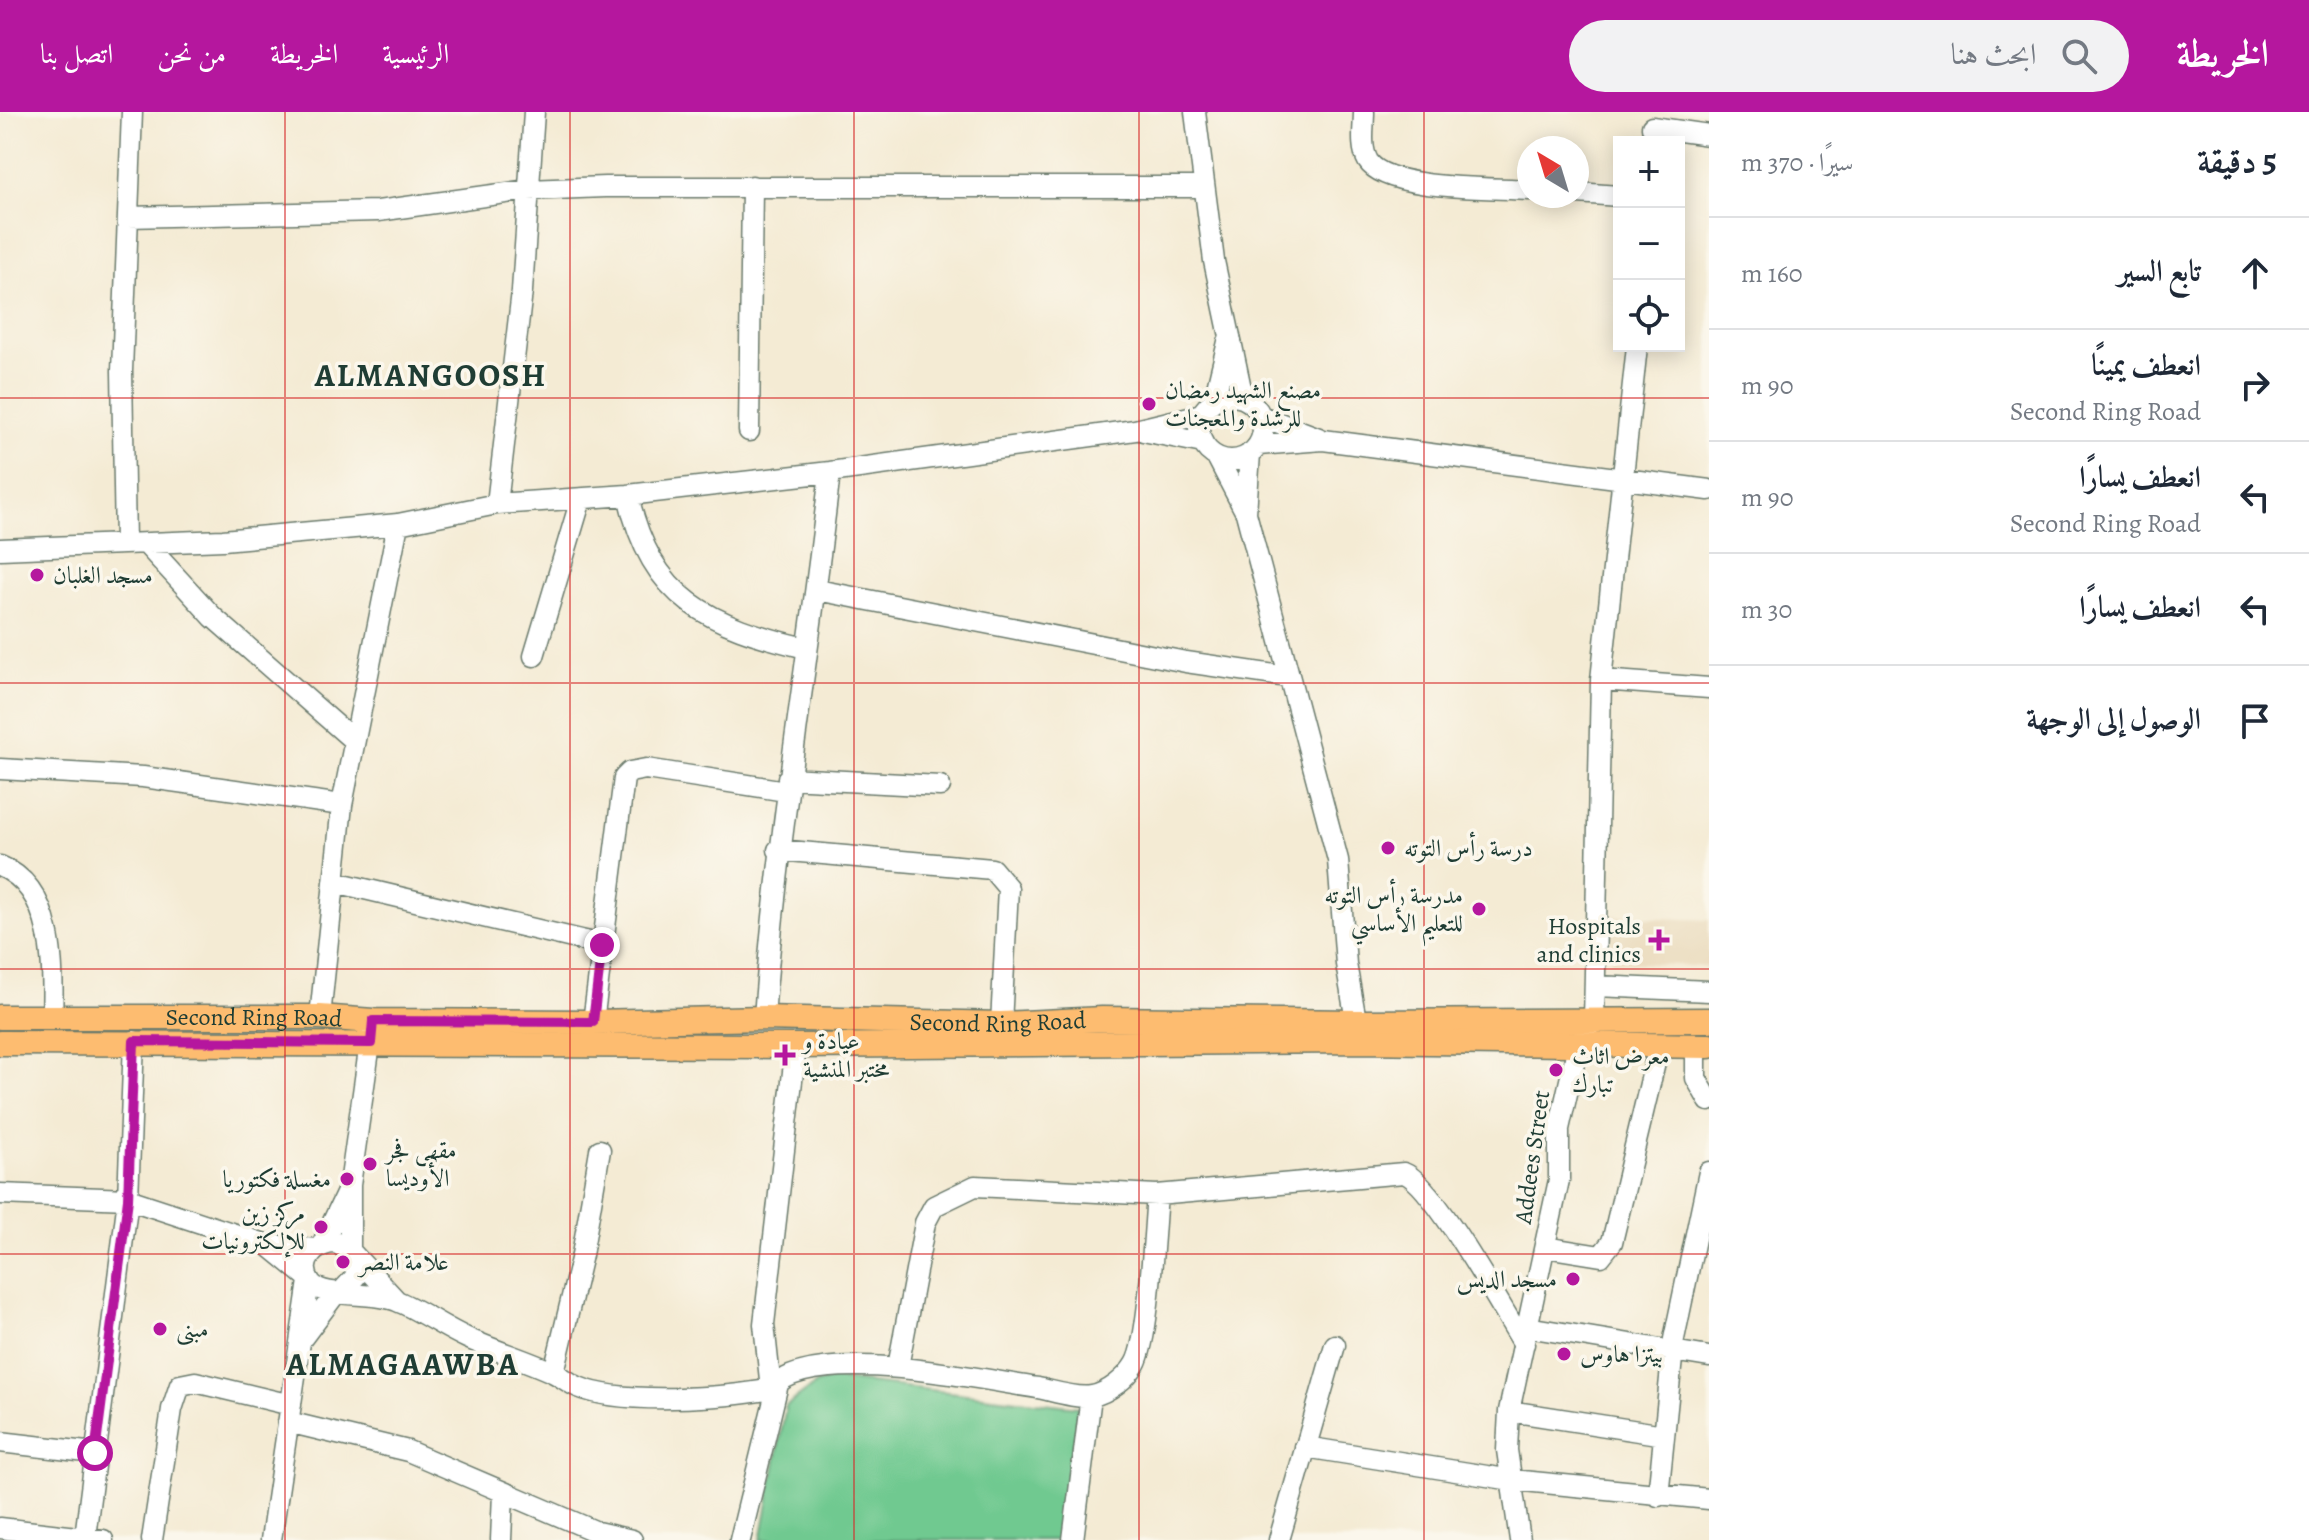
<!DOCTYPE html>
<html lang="ar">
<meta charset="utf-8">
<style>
:root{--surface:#fff;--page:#f2f2f3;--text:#1f2937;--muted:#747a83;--line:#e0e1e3;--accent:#b5179e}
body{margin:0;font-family:Alegreya,Amiri,serif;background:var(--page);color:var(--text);direction:rtl}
.controls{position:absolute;right:24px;top:24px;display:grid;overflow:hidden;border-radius:0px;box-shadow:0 4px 20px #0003}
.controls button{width:72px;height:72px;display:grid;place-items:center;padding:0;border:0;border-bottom:2px solid var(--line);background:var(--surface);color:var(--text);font:40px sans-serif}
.compass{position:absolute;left:1517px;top:24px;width:72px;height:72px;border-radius:50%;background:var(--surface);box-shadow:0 4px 20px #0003;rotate:322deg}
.stop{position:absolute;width:24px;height:24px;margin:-18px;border:6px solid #b5179e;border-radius:50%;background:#fff}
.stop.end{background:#b5179e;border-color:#fff;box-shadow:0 2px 8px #0008}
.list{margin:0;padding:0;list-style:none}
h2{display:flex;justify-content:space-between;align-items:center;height:104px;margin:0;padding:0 32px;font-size:34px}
h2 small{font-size:26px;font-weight:400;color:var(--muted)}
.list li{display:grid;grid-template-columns:52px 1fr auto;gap:24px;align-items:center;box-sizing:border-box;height:112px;padding:0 32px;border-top:2px solid var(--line)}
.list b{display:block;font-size:30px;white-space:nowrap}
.list p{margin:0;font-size:26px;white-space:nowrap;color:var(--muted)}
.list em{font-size:26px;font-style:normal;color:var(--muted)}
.icon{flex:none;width:44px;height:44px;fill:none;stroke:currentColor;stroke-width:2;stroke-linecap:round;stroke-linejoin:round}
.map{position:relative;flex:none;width:1709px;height:1428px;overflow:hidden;direction:ltr}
header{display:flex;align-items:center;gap:48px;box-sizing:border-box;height:112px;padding:0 40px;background:var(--accent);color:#fff}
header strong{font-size:38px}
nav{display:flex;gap:44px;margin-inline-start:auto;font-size:28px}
.search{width:560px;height:72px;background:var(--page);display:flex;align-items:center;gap:20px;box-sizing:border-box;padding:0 28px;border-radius:44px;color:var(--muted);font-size:30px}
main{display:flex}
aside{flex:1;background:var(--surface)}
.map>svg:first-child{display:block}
</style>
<header>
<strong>الخريطة</strong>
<div class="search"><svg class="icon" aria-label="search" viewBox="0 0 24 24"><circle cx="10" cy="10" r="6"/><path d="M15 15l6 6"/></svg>ابحث هنا</div>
<nav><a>الرئيسية</a><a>الخريطة</a><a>من نحن</a><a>اتصل بنا</a></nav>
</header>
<main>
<aside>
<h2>5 دقيقة<small>سيرًا · 370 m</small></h2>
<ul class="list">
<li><svg class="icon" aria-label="ahead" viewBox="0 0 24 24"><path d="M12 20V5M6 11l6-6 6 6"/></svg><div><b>تابع السير</b></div><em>160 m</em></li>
<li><svg class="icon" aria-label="right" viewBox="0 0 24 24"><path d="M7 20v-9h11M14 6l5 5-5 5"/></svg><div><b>انعطف يمينًا</b><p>Second Ring Road</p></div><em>90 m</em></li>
<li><svg class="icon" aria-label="left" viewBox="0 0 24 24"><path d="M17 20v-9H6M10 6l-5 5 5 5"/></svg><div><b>انعطف يسارًا</b><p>Second Ring Road</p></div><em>90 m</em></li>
<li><svg class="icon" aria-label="left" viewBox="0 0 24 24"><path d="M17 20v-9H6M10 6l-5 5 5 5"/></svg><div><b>انعطف يسارًا</b></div><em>30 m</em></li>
<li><svg class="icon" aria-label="arrive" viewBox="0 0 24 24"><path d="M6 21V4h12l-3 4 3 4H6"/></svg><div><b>الوصول إلى الوجهة</b></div></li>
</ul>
</aside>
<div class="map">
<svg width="1709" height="1428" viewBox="0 0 1709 1428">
<rect width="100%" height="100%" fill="#fbf7ec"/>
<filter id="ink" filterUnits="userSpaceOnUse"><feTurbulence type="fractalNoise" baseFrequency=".0125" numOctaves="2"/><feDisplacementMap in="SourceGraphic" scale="16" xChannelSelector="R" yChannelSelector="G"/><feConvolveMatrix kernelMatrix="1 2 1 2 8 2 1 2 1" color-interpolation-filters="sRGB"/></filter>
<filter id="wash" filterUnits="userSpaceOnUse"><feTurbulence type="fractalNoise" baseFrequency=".006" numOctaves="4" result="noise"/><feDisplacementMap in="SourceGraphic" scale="32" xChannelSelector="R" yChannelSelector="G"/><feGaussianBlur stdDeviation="1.8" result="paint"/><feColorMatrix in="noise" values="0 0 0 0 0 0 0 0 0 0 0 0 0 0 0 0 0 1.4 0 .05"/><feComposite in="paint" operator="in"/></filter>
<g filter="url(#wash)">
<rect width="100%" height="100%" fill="#f4ebd4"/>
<path fill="#e9d9ba" d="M 1608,804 L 1709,808 L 1709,855 L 1611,849 Z"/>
<path fill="#6fc990" stroke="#478362" stroke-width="2" d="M 835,1267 L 1078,1295 L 1064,1428 L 761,1428 L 786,1294 L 817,1271 Z"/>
</g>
<g filter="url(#ink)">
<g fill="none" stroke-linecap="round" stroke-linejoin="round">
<g stroke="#6a7a6c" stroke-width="23">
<path id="minor" d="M 1195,0 L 1214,149 L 1243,286
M 1364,0 C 1364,15 1360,35 1368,49 C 1387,79 1494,75 1529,78
M 1652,15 L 1709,23
M 1577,81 L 1619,84
M 128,105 L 378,99 L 528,78 L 605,75 L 1204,75
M1199 316a32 32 0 1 1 64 0a32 32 0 1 1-64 0Z
M 1214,288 L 1228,230
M 1261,304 L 1319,326
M 749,319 L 752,74
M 1143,319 L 1203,331
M 1258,333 L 1323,328 L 1709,378
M 1217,345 L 1246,401 L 1338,748 L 1346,852 L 1359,925
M 628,383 C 651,488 709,513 806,536
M 497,392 L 522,179 L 534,0
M 1246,401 L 1250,341
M 125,431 L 122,259 L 132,0
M 146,432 L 213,505 L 352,627
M 0,437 L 223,428 L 398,412 L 497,392 L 628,383 L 830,360 L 1135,318 L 1202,302
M 817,478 L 1186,550 L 1288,565
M 534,544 L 581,387
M 1601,568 L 1709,576
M 0,657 L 143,665 L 342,693
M 788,666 L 940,674
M 778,738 L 992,757 L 1008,776 L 1001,912
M 0,754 C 55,776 54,856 52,905
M 335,770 L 602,833
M 1596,874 L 1709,879
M 320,905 L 342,693 L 398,412
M 764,906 C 777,722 810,542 830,360
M 593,910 L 624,666 L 630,660 L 646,657 L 786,679
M 1696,934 L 1696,966 L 1709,989
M 0,1082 L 128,1087 L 268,1133 L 315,1137
M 268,1133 L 307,1165
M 322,1133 L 347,1080
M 1545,1135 L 1601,1144 L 1612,1130 L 1659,934
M 350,1138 L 350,1073 L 372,917
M 354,1143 L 396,1188
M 342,1179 L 356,1164 L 354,1143 L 337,1131 C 316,1130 296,1151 311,1171 C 323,1187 375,1179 397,1189 C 421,1199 443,1215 467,1226 C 495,1239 524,1247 552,1260 C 561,1264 569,1271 578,1275 C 621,1293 725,1286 771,1277 C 810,1230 982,1268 1038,1276 C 1053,1279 1077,1287 1092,1284 C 1108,1281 1127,1266 1135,1252 C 1149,1229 1154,1117 1157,1083
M 1527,1215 L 1709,1245
M 303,1225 L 336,1181
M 898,1255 L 925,1111 L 934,1094 L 975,1074 L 1157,1083 L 1404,1061 C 1433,1071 1503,1199 1524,1232
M 554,1260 L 582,1143 L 600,1038
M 771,1277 L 764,1212 L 796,934
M 1509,1299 L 1664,1323
M 288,1310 L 408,1339 L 597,1420 L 632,1428
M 0,1330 L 95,1341
M 1305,1335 L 1512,1368 L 1709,1387
M 1658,1384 L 1674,1227 L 1709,1060
M 0,1416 L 103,1428
M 85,1425 L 128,1087 L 134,929
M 152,1428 L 172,1297 L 180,1273 L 195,1270 L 291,1293
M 271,1428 L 309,1169
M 501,1428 L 503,1381
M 740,1428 L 779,1268
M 1073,1428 L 1091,1284
M 1279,1428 L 1335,1233
M 1520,1428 L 1507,1338 L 1509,1299 L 1559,1068 L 1559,1017 L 1578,933 L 1594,909 L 1601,568 L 1637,234"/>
</g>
<g stroke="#6a7a6c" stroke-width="27">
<g id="major">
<path id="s1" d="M 0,905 L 320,905 L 373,909 L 593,910 L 764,906 L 1001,912 L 1102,907 L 1357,910 L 1709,908"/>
<path d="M 0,931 L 796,934 L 1359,929 L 1709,934"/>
</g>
</g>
<use href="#minor" stroke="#fff" stroke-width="20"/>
<use href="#major" stroke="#fdbc6f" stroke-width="24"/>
</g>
</g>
<g fill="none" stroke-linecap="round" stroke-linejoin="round" filter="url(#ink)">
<path stroke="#b5179e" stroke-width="10" d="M 95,1341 L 128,1087 L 134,929 L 371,931 L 373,909 L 593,910 L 602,833"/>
</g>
<path fill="none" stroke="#d62828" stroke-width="2" stroke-opacity="0.55" d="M 285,0 L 285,1428M 570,0 L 570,1428M 854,0 L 854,1428M 1139,0 L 1139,1428M 1424,0 L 1424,1428M 0,286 L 1709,286M 0,571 L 1709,571M 0,857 L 1709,857M 0,1142 L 1709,1142"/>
<g fill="#b5179e" stroke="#fbf7ec" stroke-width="3">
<circle cx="1149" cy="292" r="8"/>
<circle cx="37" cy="463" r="8"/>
<circle cx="1388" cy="736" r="8"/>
<circle cx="1479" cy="797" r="8"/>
<path d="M1655 816h8v8h8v8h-8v8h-8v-8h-8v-8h8z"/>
<path d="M781 931h8v8h8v8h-8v8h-8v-8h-8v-8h8z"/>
<circle cx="1556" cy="958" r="8"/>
<circle cx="370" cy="1052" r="8"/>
<circle cx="347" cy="1067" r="8"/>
<circle cx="321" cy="1115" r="8"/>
<circle cx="343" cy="1150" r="8"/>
<circle cx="1573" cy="1167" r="8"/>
<circle cx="160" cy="1217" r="8"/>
<circle cx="1564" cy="1242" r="8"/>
</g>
<g text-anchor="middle" stroke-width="7" stroke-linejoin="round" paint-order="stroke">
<g font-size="24" fill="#1f3d34" stroke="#fbf7ec" text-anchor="start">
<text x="1165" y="286">مصنع الشهيد رمضان<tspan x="1165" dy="28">للرشدة والمعجنات</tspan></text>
<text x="53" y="471">مسجد الغلبان</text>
<text x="1404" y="744">درسة رأس التوته</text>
<text x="1463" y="791" text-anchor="end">مدرسة رأس التوته<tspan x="1463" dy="28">للتعليم الأساسي</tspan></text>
<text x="1641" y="822" text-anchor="end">Hospitals<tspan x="1641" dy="28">and clinics</tspan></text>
<text x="803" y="937">عيادة و<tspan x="803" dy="28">مختبر المنشية</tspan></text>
<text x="1572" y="952">معرض اثاث<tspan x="1572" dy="28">تبارك</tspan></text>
<text x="386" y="1046">مقهى فجر<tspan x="386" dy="28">الأوديسا</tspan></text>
<text x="331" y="1075" text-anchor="end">مغسلة فكتوريا</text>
<text x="305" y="1109" text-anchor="end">مركز زين<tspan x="305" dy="28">للإلكترونيات</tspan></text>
<text x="359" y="1158">علامة النصر</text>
<text x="1557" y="1175" text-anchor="end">مسجد الديس</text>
<text x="176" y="1225">مبنى</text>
<text x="1580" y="1250">بيتزا هاوس</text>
</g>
<g font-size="24" fill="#1f3d34" stroke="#fbf7ec">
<text dy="8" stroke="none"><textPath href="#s1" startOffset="254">Second Ring Road</textPath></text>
<text dy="8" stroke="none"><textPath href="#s1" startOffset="998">Second Ring Road</textPath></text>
<text transform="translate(1532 1045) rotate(-82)" y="8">Addees Street</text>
</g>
<g font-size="32" font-weight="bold" letter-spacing="2" fill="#1f3d34" stroke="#fbf7ec">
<text x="431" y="274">ALMANGOOSH</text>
<text x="403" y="1263">ALMAGAAWBA</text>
</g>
</g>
</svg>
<div class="controls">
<button>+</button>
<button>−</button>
<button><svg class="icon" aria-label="locate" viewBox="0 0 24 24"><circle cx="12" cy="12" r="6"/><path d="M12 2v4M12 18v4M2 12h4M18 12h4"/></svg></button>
</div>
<svg class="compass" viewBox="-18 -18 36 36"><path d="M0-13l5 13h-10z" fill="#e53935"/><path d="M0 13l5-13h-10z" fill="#747a83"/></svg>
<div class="stop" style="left:95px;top:1341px"></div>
<div class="stop end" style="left:602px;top:833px"></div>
</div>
</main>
